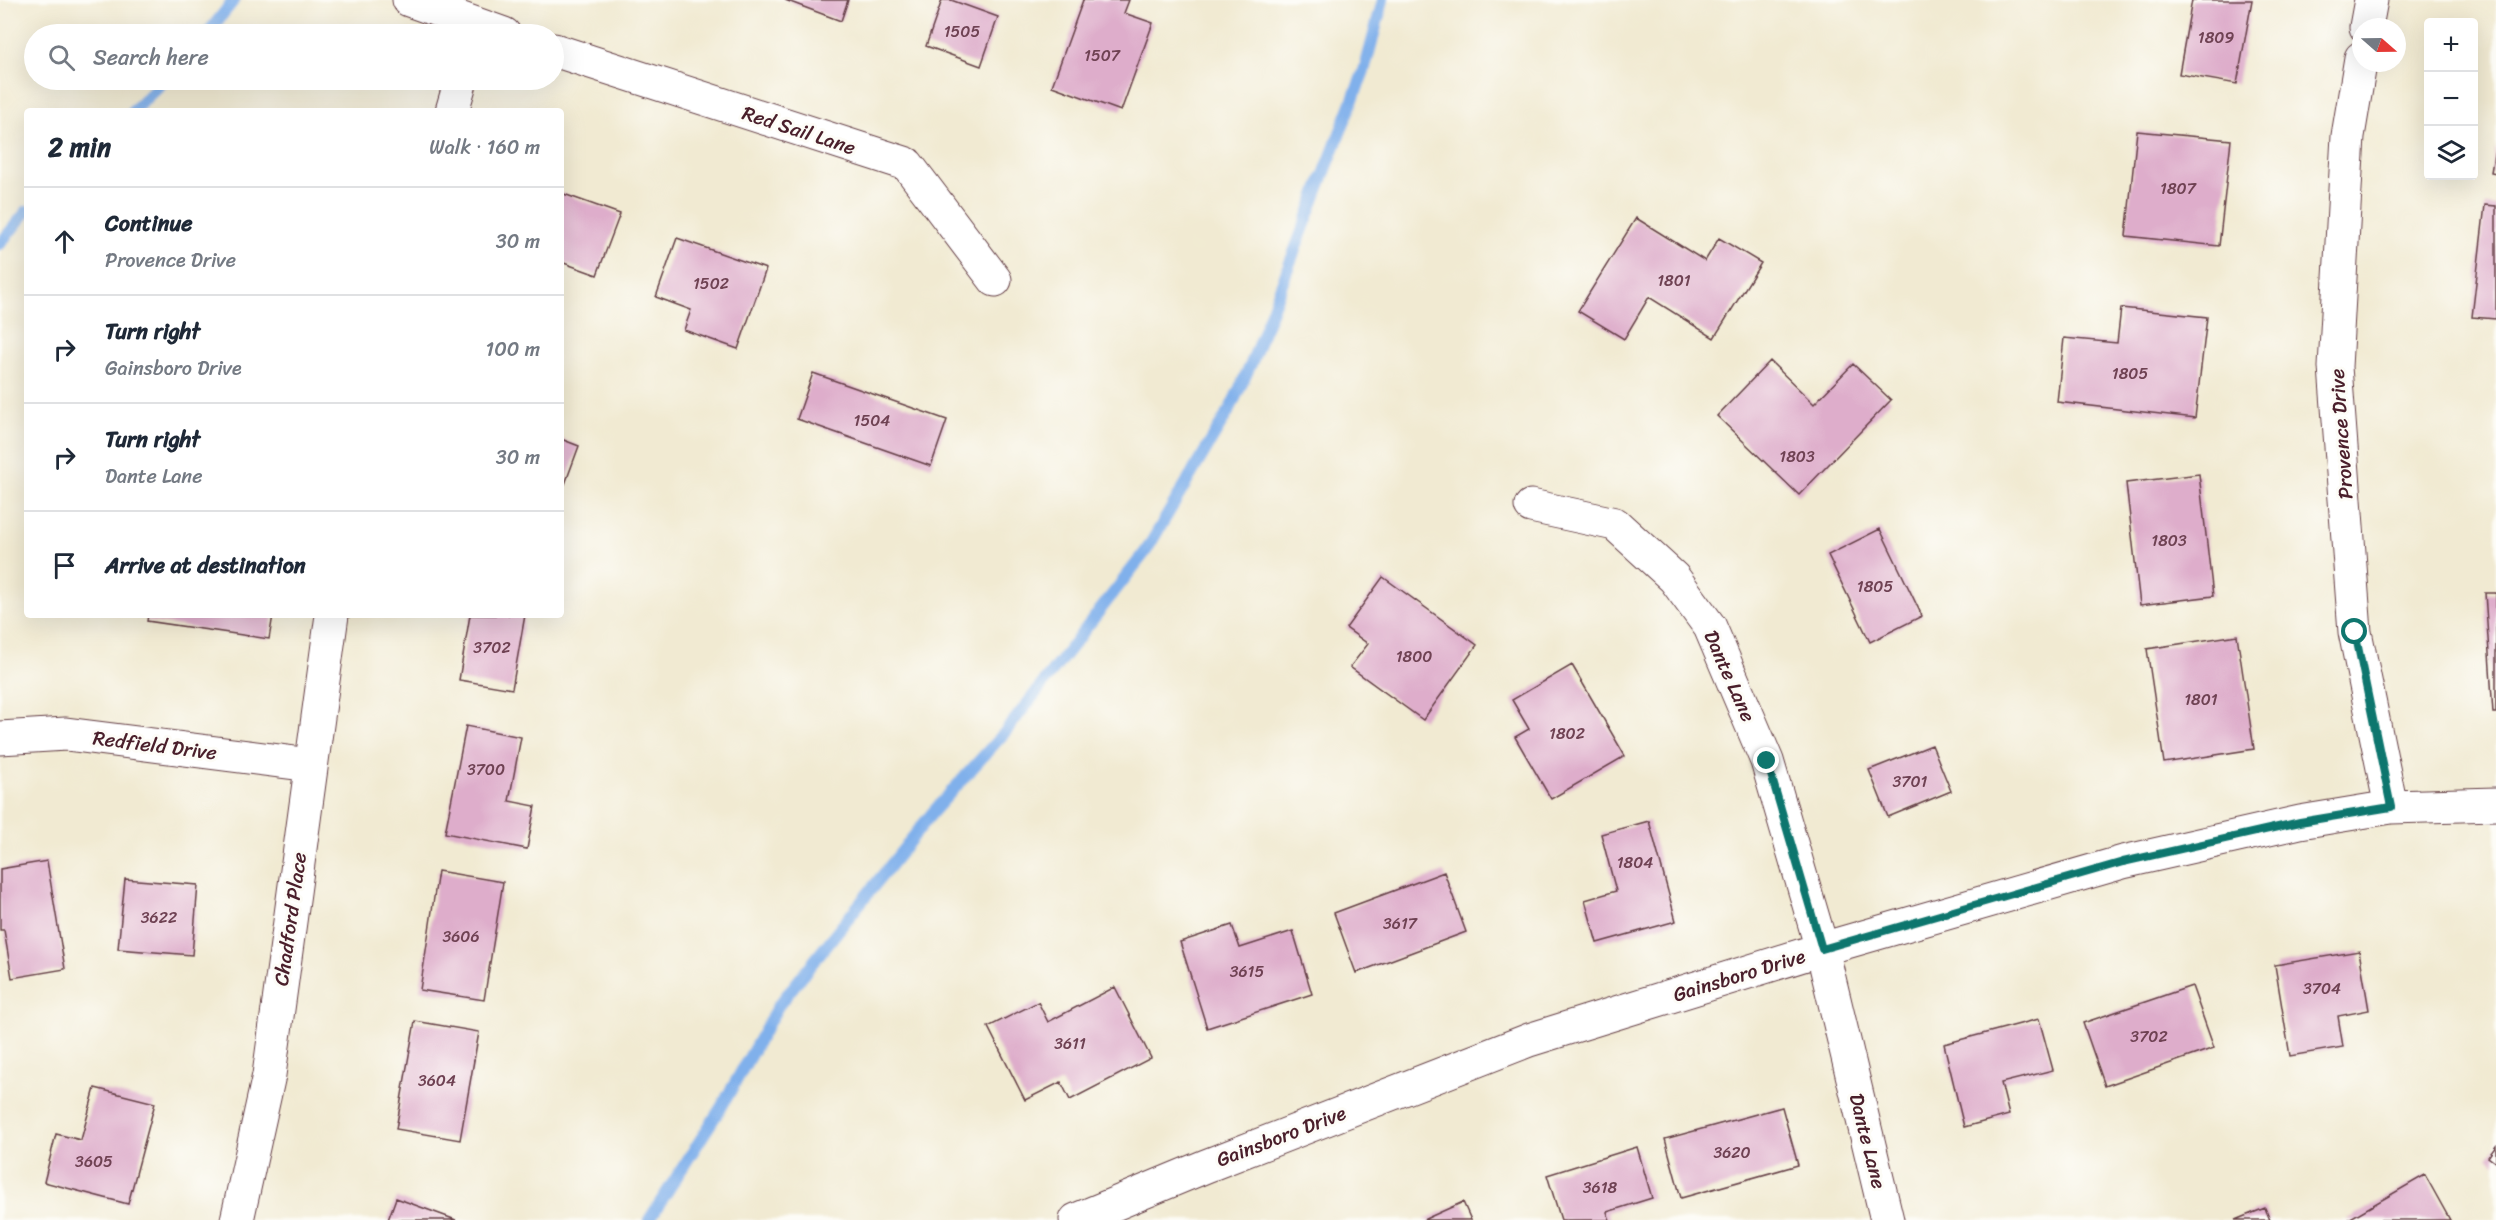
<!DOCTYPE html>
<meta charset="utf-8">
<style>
:root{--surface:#fff;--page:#f2f2f3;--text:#1f2937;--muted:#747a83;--line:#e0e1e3}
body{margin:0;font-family:Sriracha,sans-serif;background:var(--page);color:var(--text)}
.controls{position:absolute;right:18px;top:18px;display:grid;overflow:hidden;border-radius:6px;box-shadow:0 6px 24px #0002}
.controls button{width:54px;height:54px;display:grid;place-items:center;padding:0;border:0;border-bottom:2px solid var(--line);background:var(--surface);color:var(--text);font:30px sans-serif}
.compass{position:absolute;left:2352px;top:18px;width:54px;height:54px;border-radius:50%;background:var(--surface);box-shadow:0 6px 24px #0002;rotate:110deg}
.stop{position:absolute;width:18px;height:18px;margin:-14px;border:4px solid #0f766e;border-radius:50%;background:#fff}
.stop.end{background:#0f766e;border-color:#fff;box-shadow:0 2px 6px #0008}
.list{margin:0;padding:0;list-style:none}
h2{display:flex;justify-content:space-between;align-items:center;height:78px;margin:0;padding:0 24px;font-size:26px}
h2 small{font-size:20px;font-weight:400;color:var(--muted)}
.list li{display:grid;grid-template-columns:39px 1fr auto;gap:18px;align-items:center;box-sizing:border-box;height:108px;padding:0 24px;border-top:2px solid var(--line)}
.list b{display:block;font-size:22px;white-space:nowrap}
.list p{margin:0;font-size:20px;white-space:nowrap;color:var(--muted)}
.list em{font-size:20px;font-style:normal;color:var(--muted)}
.icon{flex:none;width:33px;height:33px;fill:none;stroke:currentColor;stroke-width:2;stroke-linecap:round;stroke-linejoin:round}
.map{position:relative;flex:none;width:2496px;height:1220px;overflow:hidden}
.search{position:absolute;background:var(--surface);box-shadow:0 6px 24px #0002;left:24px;top:24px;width:540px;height:66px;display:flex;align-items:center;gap:15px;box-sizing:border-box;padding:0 21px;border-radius:33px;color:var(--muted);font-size:22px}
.panel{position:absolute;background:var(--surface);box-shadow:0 6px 24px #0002;left:24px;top:108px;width:540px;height:510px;border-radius:6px}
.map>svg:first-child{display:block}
</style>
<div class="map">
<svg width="2496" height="1220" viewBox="0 0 2496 1220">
<rect width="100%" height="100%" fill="#fdfcf7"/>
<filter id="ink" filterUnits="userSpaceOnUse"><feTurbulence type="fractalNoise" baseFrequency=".0167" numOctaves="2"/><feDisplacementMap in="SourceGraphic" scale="12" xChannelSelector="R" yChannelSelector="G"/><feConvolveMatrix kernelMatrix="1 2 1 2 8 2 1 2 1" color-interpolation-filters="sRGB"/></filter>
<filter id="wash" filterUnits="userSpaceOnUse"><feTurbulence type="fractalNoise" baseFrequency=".008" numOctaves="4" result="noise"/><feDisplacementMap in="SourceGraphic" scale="24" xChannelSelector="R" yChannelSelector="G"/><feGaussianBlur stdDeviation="1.35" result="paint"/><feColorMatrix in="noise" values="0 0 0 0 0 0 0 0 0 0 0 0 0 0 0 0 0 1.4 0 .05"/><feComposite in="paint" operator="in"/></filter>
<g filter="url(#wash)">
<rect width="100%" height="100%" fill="#f1ead2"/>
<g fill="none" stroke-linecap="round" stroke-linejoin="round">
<path stroke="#80b0eb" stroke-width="12" d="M 207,34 L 234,0
M 133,111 L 165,80
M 0,244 L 27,211
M 649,1220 L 722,1106 L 778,1006 L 933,812 L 1006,731 L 1146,551 L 1230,409 L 1251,364 L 1365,68 L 1383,0"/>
</g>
<g id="blocks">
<path fill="#deadcb" d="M 785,0 L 848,0 L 841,21 Z
M 942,0 L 951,0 L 998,17 L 981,66 L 926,46 Z
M 1083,0 L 1129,0 L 1124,13 L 1153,23 L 1121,111 L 1052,86 Z
M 2192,0 L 2252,0 L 2237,84 L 2179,74 Z
M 2137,131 L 2231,140 L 2219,246 L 2126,236 Z
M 2495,149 L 2496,149 L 2496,173 L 2491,172 Z
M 561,193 L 620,214 L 597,275 L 561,262 Z
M 2485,205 L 2496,206 L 2496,319 L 2472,317 Z
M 1636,218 L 1705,261 L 1719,238 L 1761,263 L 1714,338 L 1649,297 L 1624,339 L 1578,311 Z
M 677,238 L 766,269 L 738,349 L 684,330 L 691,310 L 656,297 Z
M 2121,308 L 2207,317 L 2195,418 L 2057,402 L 2064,338 L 2117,343 Z
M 1770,361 L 1814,404 L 1853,364 L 1891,400 L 1799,495 L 1717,416 Z
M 813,373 L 947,420 L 931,466 L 797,419 Z
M 561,439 L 579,446 L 565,484 L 561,483 Z
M 2199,474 L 2213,596 L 2140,605 L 2126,483 Z
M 1880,529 L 1922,616 L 1870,642 L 1828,555 Z
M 1383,577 L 1477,645 L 1423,720 L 1350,667 L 1368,644 L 1346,628 Z
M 2485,593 L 2496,593 L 2496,713 L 2493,713 Z
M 148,615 L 273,615 L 269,639 L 147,621 Z
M 470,615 L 525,615 L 512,689 L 459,680 Z
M 2237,635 L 2254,749 L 2164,763 L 2147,649 Z
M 1572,665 L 1625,756 L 1551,799 L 1515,737 L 1529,729 L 1512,700 Z
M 466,726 L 521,737 L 509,801 L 535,806 L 527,849 L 445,833 Z
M 1932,745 L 1951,791 L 1888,817 L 1869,770 Z
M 1649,821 L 1676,921 L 1597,943 L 1585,900 L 1616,891 L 1601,834 Z
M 47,861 L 65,969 L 12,978 L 4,930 L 0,930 L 0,869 Z
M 438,871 L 503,882 L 484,1000 L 420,990 Z
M 1444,872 L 1466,932 L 1356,973 L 1334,913 Z
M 125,879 L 198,885 L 192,955 L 118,949 Z
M 1232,925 L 1240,948 L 1293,931 L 1312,994 L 1207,1028 L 1180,942 Z
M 2359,951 L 2369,1010 L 2338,1016 L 2343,1047 L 2290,1056 L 2275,965 Z
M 2192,986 L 2214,1048 L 2105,1086 L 2083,1023 Z
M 1115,987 L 1151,1058 L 1070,1100 L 1061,1082 L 1025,1100 L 988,1027 L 1038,1002 L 1048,1022 Z
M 2039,1019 L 2053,1070 L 2001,1083 L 2009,1115 L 1964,1127 L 1944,1044 Z
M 415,1021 L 479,1032 L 460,1140 L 396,1129 Z
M 95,1088 L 155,1103 L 128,1204 L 44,1182 L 56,1134 L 81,1140 Z
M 1782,1107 L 1798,1165 L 1681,1198 L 1665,1139 Z
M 2496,1146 L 2496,1163 L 2488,1157 Z
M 1637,1147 L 1652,1198 L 1607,1212 L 1610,1220 L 1561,1220 L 1547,1175 Z
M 2425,1175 L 2450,1220 L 2347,1220 Z
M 396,1198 L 456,1220 L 388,1220 Z
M 1463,1202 L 1471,1220 L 1423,1220 Z
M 2265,1208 L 2270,1220 L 2235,1220 Z"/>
</g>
</g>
<g filter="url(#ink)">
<use href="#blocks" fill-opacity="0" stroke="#633d44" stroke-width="1.5"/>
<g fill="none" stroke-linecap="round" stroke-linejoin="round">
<g stroke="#633d44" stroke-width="35">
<path id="minor" d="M 409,0 L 504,34
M 2366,27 L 2371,0
M 554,50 L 907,164 L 995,280
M 2361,58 L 2348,136 L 2335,367 L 2355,632 L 2391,807
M 452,111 L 461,80
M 1531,506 L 1615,524 L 1674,578 L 1710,627 L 1767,761 L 1822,949 L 1887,1220
M 0,738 L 66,734 L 311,765
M 237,1220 L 269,1075 L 332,615
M 1076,1220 L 1206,1166 L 1529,1040 L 1822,949 L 2123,862 L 2300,822 L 2391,807 L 2496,804"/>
</g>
<use href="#minor" stroke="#fff" stroke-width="33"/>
</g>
</g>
<g fill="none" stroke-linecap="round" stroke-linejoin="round" filter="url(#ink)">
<path stroke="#0f766e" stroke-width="8" d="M 1767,761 L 1822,949 L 2123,862 L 2300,822 L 2391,807 L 2355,632"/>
</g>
<g text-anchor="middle" stroke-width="6" stroke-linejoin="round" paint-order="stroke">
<g font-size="16" fill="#6f4253">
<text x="962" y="37">1505</text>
<text x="2216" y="43">1809</text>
<text x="1102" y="61">1507</text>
<text x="2178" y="194">1807</text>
<text x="1674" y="286">1801</text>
<text x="711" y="289">1502</text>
<text x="2130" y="379">1805</text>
<text x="872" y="426">1504</text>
<text x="1797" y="462">1803</text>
<text x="2169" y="546">1803</text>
<text x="1875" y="592">1805</text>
<text x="492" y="653">3702</text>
<text x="1414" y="662">1800</text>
<text x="2201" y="705">1801</text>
<text x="1567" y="739">1802</text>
<text x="486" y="775">3700</text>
<text x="1910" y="787">3701</text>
<text x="1635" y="868">1804</text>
<text x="159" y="923">3622</text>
<text x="1400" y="929">3617</text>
<text x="461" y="942">3606</text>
<text x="1247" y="977">3615</text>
<text x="2322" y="994">3704</text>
<text x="2149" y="1042">3702</text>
<text x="1070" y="1049">3611</text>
<text x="437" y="1086">3604</text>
<text x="1732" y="1158">3620</text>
<text x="94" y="1167">3605</text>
<text x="1600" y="1193">3618</text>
</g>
<g font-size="20" fill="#4a1f2b" stroke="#fdfcf7">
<text transform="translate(799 130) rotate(18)" y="7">Red Sail Lane</text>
<text transform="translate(2341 434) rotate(-94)" y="7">Provence Drive</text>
<text transform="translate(1730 676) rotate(66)" y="7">Dante Lane</text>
<text transform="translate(155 745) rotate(7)" y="7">Redfield Drive</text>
<text transform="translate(290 919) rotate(-82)" y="7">Chadford Place</text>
<text transform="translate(1739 975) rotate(-17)" y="7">Gainsboro Drive</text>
<text transform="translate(1281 1136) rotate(-21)" y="7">Gainsboro Drive</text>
<text transform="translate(1868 1141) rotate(76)" y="7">Dante Lane</text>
</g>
</g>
</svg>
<div class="controls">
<button>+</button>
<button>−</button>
<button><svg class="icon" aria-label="layers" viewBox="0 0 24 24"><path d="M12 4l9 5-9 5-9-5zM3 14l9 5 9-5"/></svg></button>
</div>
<svg class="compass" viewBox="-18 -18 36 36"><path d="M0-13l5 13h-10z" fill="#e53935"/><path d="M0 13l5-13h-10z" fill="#747a83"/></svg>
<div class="stop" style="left:2355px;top:632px"></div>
<div class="stop end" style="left:1767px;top:761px"></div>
<div class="search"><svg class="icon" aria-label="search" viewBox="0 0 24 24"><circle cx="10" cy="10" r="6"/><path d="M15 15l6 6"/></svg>Search here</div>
<section class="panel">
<h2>2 min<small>Walk · 160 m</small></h2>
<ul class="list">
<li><svg class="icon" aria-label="ahead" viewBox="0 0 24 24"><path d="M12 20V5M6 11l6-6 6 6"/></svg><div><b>Continue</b><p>Provence Drive</p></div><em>30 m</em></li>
<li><svg class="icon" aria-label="right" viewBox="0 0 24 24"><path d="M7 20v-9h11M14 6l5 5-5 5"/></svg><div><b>Turn right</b><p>Gainsboro Drive</p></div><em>100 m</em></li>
<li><svg class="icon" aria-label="right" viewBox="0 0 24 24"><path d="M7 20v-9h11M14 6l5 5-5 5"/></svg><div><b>Turn right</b><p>Dante Lane</p></div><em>30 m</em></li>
<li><svg class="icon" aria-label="arrive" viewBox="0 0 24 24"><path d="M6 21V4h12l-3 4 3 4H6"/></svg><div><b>Arrive at destination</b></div></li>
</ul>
</section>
</div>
